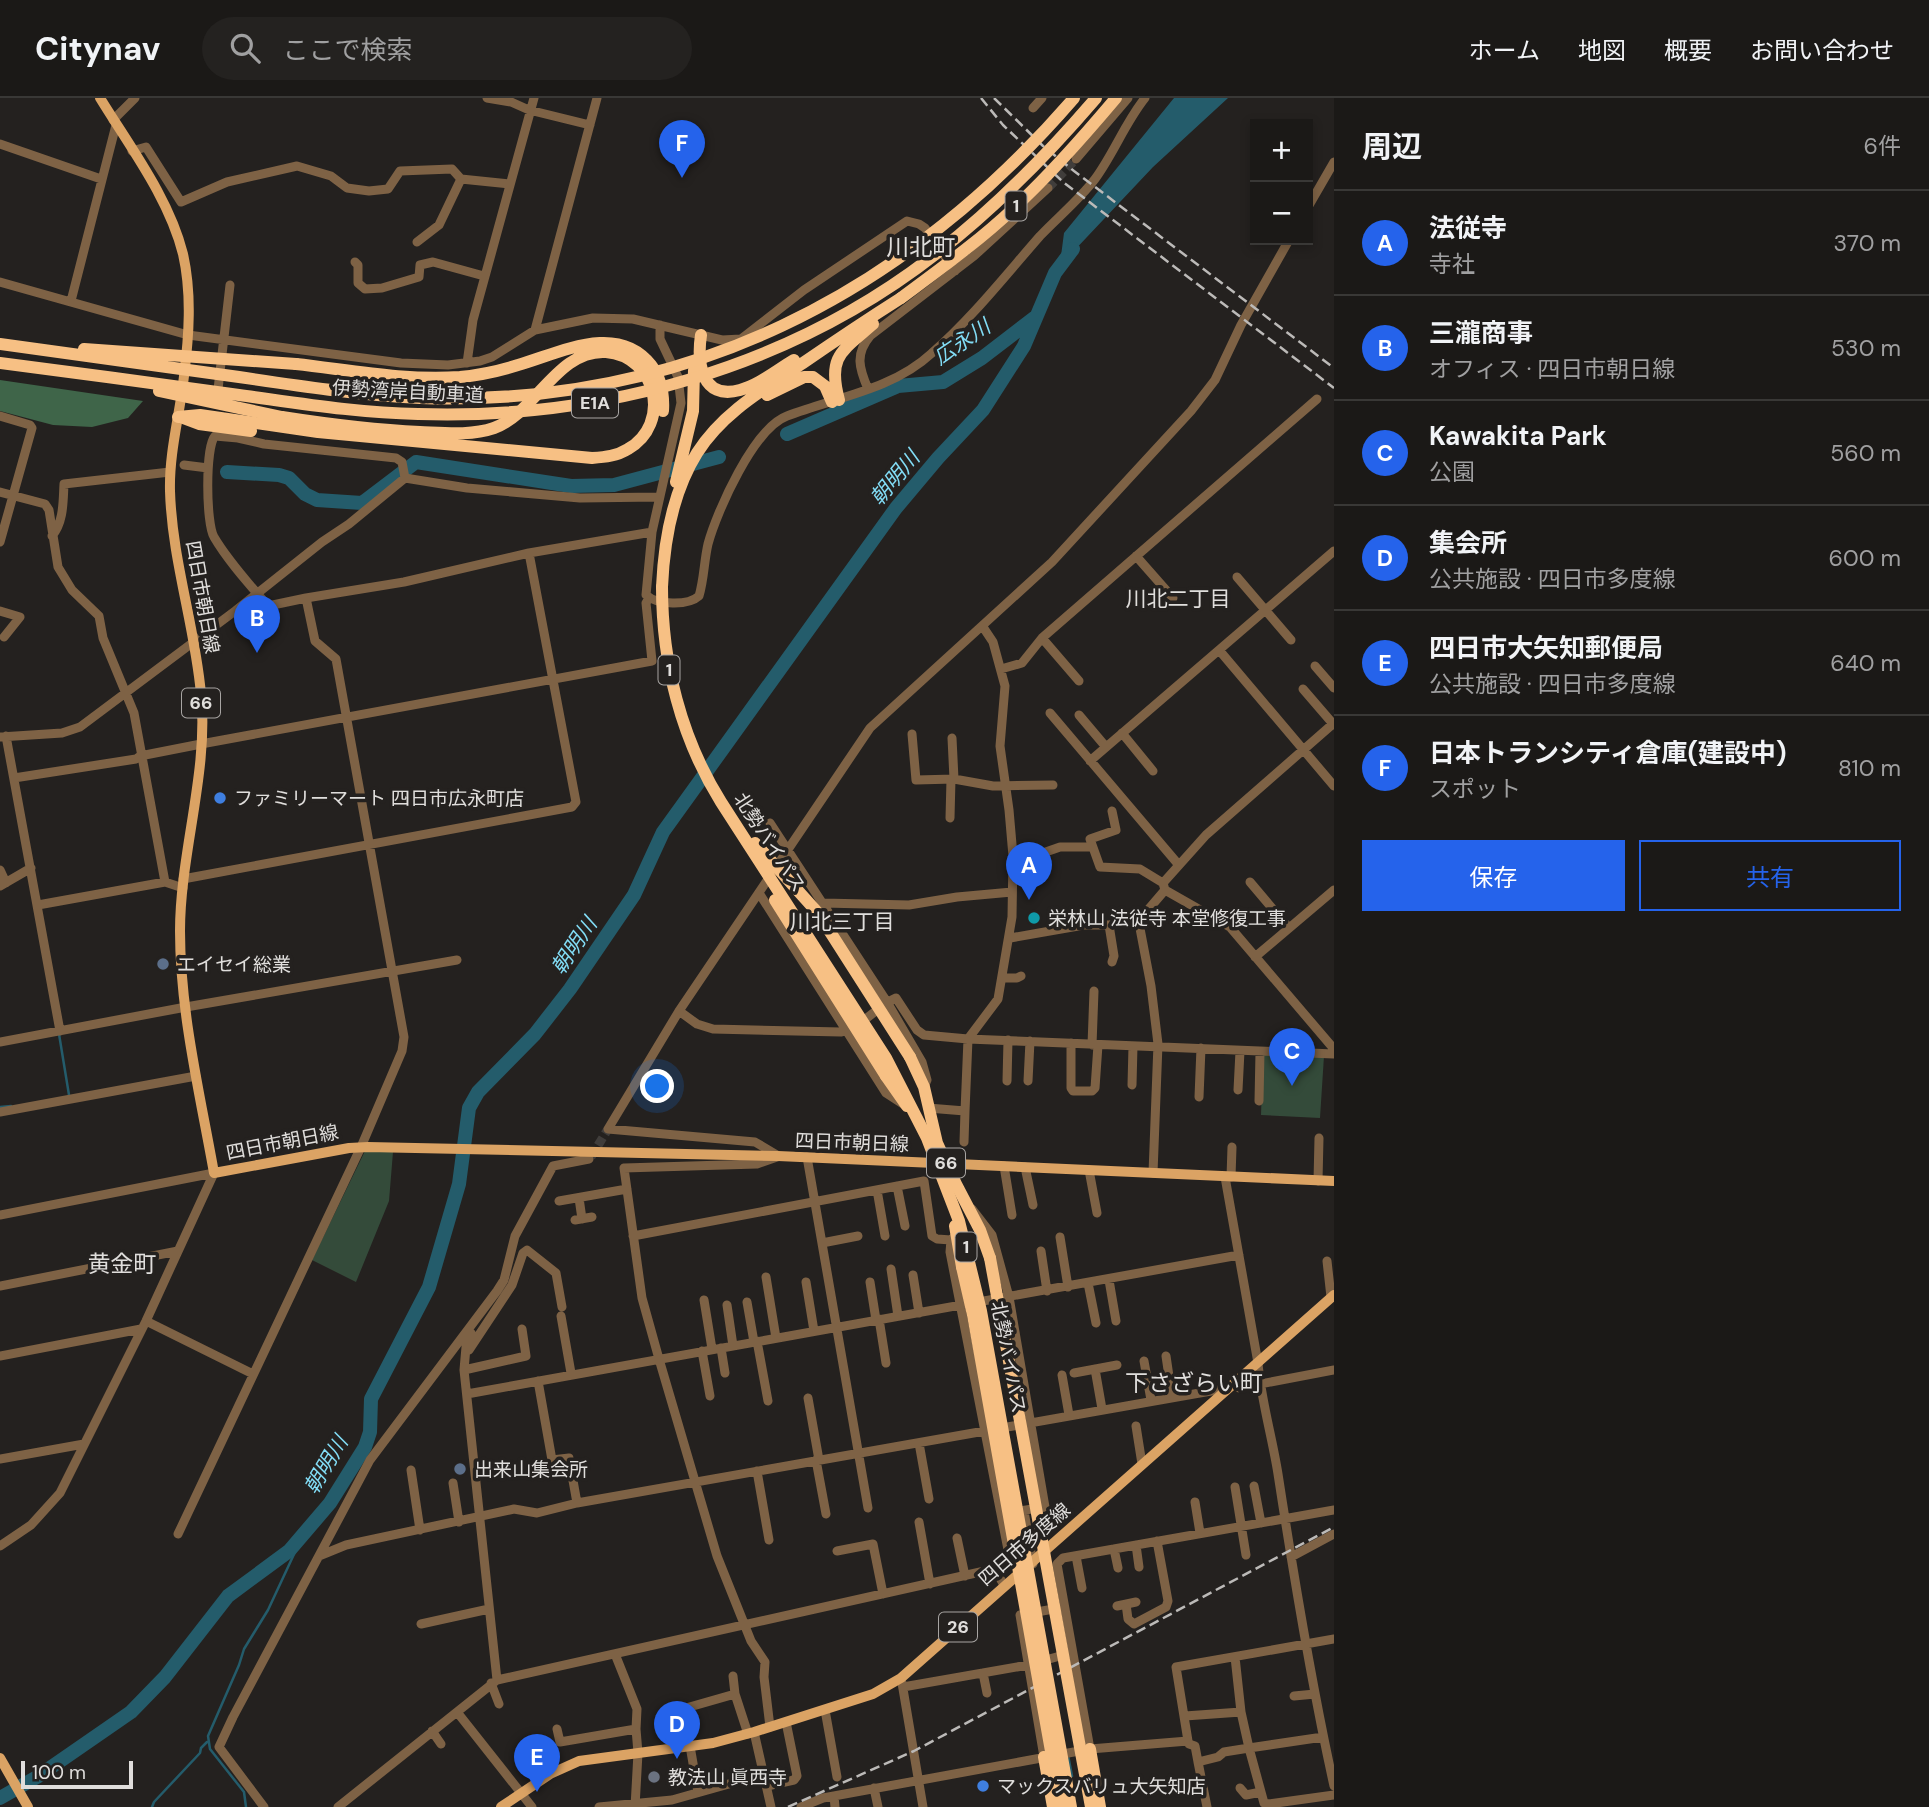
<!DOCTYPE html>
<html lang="ja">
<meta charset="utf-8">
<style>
:root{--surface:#1b1917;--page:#242220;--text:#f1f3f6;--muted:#a0a0a1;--line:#393836;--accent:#2563eb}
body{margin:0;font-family:"DM Sans","Noto Sans JP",sans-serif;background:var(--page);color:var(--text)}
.controls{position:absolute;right:21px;top:21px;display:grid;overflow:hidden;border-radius:0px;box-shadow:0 4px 10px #0003}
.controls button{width:63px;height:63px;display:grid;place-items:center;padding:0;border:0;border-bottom:2px solid var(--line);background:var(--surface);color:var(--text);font:35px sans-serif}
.scale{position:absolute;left:21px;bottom:18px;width:112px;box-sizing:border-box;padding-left:7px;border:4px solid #e0dedc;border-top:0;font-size:19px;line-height:24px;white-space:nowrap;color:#e0dedc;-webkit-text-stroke:5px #24211f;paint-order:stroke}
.you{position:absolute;left:658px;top:989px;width:24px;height:24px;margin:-18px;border:5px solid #fff;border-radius:50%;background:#1a73e8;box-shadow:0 0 0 10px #1a73e833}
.badge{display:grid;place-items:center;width:46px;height:46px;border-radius:50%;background:var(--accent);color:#fff;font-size:23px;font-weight:700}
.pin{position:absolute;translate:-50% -58px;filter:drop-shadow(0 2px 4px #0008)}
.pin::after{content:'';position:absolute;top:37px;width:24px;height:21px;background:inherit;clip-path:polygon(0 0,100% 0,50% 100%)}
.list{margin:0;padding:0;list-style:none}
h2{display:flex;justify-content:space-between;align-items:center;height:91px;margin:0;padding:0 28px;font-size:30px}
h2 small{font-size:23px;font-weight:400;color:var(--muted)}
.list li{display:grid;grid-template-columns:46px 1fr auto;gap:21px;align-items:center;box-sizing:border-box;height:105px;padding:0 28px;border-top:2px solid var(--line)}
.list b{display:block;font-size:26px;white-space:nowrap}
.list p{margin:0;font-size:23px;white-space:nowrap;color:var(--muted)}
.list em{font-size:23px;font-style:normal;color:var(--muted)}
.actions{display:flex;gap:14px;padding:21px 28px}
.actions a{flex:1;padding:16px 0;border:2px solid var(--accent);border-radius:0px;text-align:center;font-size:24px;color:var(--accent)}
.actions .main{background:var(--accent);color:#fff}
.icon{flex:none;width:38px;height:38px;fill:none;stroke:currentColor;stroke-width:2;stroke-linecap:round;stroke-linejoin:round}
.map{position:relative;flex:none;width:1334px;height:1709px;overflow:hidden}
header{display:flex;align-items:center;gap:42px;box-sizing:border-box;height:98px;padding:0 35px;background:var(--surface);border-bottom:2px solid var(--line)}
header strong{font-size:33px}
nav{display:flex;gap:38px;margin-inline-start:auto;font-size:24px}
.search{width:490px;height:63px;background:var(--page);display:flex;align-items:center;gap:18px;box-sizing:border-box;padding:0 24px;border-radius:38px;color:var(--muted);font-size:26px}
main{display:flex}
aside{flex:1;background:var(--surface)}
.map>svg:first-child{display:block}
</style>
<header>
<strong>Citynav</strong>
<div class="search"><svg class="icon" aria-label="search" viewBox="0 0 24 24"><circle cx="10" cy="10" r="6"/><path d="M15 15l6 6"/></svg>ここで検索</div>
<nav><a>ホーム</a><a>地図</a><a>概要</a><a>お問い合わせ</a></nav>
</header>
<main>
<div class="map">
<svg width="1334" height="1709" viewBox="0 0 1334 1709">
<rect width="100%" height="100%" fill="#24211f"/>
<path fill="#344b3a" d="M 1263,955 L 1324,958 L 1320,1020 L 1261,1017 Z
M 365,1053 L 393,1054 L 389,1103 L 356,1184 L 312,1162 Z"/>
<path fill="#3f6549" d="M 0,282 L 143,303 L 128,320 L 92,329 L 53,327 L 0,313 Z"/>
<path fill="#245c6b" d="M 1174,0 L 1228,0 L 1153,69 L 1054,174 L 1061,158 L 1064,135 Z"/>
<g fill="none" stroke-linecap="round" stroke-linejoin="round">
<path stroke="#245c6b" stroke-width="2.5" d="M 59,936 L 69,997
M 0,1009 L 11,1008
M 1068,1657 L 1072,1678
M 152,1709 L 154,1704 L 200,1655 L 201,1650 L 207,1644
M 246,1709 L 244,1694 L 210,1651 L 208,1638 L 239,1567 L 244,1551 L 268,1512 L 302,1439"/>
<path stroke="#245c6b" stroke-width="14" d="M 787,336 L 898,288 L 943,284 L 982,260 L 1034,220
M 227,374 L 279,377 L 289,380 L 305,396 L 317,402 L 362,405 L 416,364 L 571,388 L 614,387 L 719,359
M 0,1700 L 37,1679 L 131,1614 L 165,1579 L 228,1498 L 289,1453 L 330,1405 L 365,1349 L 370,1334 L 371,1301 L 429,1189 L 459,1086 L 469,1010 L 478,994 L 535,936 L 570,891 L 634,797 L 663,734 L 699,684 L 896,410 L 938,360 L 983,312 L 1024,248 L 1055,175 L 1073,151"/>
<path stroke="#403d3b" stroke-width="9" stroke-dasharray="9 4.5" stroke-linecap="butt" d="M 1048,90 L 1076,61
M 591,1059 L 608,1031"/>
<path stroke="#7e6245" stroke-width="9" d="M 487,0 L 511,4 L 529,12 L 590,27
M 1033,10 L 1042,0
M 113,22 L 135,0
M 0,46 L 101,81
M 132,53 L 146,49 L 181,104 L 227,84 L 297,68 L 331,78 L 347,90 L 369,93 L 388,91 L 400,73 L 452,71 L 461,81 L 510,86
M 1076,61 L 1128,0
M 1308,109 L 1334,64
M 417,144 L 439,127 L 461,81
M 355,164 L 358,167 L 358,185 L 365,191 L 382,190 L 419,179 L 420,167 L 433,164 L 484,178
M 0,184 L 188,237 L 401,265 L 448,267 L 480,263 L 492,259 L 535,232 L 593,220 L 633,221 L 722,242 L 741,241 L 804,192 L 907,123 L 919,126 L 925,130 L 955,173
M 71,203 L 116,27
M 660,227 L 660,241 L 678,279 L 681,305 L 652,434 L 646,497 C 657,507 688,508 699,498 C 704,482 704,463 708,446 C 717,413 754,330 787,318 C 837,299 892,292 932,255 C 972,220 1005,178 1040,138 C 1058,119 1079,102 1095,81 C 1114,55 1125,25 1145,0
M 535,232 L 597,0
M 467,265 L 473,222 L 534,0
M 868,291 C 859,270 855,256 870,238 L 974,158 L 1048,90
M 217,300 L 230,187
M 0,318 L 30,327 L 32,330 L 0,444
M 184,367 L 208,370
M 405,380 L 402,364 L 396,360 L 264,346 L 238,340 L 215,338 C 205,349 206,426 214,439 C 228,463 250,487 268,508 L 306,500 L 404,484 L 529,455 L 652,434
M 0,394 L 45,406 L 49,412 L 58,469 L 72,492 L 99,518 L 103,540 L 134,615 L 165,784
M 52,438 C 64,424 63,403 64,386 L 170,374
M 1136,458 L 1173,500
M 1237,479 L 1291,542
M 0,513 L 20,519 L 4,539
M 1042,540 L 1079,583
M 1219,552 L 1334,688
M 1315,568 L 1334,590
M 1001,571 L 1022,565 L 1042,540 L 1317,301
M 1303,591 L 1334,627
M 1050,615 L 1178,766
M 1079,617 L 1106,649
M 1122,635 L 1153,673
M 912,636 L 916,682 L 954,681 L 993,688 L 1053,687
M 6,638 L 60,933
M 0,639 L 62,635 L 80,629 L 235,513 L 322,444 L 349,426 L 405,380 L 467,390 L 580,400 L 658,399
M 952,640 L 954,681
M 1090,663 L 1334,453
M 14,680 L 136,661 L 140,658 L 201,646 L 652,563 L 646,505 L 649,500
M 1112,713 L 1116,732 L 1090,741 L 1100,769 L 1140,771 L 1163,785
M 950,720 L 951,681
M 770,725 L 887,904 L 922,964 L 927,982 L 924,989
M 1013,758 L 1040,756 L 1060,749 L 1092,749
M 0,772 L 6,785
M 183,781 L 572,709 L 576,704 L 529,455
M 1250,784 L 1289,830
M 0,788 L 31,770
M 1165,792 L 1230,829 L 1334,951
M 759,795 L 886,995 L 906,1008
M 823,805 L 909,807 L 957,799 L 1012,794
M 38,807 L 165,784 L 183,790
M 1138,820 L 1151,888 L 1158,946 L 1153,1075
M 1109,827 L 1114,858 L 1112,864
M 1010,840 L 1084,827 L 1109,827 L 1138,820 L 1147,813 L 1165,792 L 1163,785 L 1206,737 L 1334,625
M 1255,859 L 1334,792
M 1003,880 L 1017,880 L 1021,878
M 679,913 L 697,926 L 713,931 L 841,934 C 861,930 877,908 896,900 L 917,932 L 924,937 L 968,941 L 1334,956
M 0,944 L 186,909 L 457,862
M 1071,945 L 1071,990 L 1073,993 L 1092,993 L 1095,990 L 1098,947
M 1092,947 L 1094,893
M 1007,983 L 1008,942
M 1028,983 L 1030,943
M 1132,987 L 1133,948
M 1238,992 L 1240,953
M 1199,999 L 1201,950
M 1259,1003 L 1260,954
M 928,1010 L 965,1013 L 968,941 L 998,901 L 1012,819 L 1013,758 L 1009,712 L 1000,648 L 1005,588 L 993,544 L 983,529
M 0,1014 L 196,978
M 964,1044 L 965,1013
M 777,1057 L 755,1044 L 608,1031 L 679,913 L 870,630 L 1052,464 L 1191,313 L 1215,282 L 1241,227 L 1289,142
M 807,1059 L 868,1410
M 1004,1068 L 1012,1117
M 1025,1069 L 1033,1107
M 1089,1072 L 1097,1115
M 1225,1079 L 1258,1265 C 1261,1302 1272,1338 1278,1376 C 1294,1480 1311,1585 1334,1688
M 1231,1079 L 1232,1049
M 1318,1083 L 1319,1040
M 897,1088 L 905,1128
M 877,1092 L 885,1138
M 579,1100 L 582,1121
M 559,1103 L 627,1091
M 972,1111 L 992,1137 L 1009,1199 L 1045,1409 L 1013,1414
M 0,1117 L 214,1075
M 575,1122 L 592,1119
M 633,1138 L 924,1083 L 932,1138 L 937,1141 L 951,1142
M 1060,1139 L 1068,1189
M 822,1145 L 858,1138
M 1041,1153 L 1047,1193
M 1327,1163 L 1331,1199
M 891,1171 L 898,1218
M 913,1177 L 919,1215
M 766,1179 L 776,1240
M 1109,1182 L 1116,1223
M 806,1184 L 814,1233
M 870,1184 L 876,1222
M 1088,1185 L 1096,1225
M 0,1188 L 178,1153
M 704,1202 L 712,1251
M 747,1204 L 754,1244
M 727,1207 L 733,1248
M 561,1218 L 571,1275
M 879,1221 L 886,1265
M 146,1223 L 253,1276
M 471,1235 L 466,1249 L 464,1272 L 497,1582
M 757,1243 L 768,1303
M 721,1250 L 725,1275
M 469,1252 L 512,1187 L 523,1155 L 527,1152 L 556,1175 L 562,1209
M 702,1253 L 710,1298
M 0,1258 L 141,1231
M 1166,1258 L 1172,1299
M 1144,1263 L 1151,1302
M 1095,1271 L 1102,1311
M 464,1272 L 526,1258 L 522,1231
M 1074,1275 L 1117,1267
M 1062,1277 L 1069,1317
M 538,1283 L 552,1362 L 569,1360 L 577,1405
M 1239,1290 L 1334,1272
M 467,1296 L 1239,1157
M 808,1300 L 819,1362
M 1136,1328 L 1142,1366
M 919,1345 L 929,1401
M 0,1361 L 84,1346
M 816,1362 L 826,1416
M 411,1372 L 420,1432
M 757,1373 L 769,1442
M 453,1385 L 459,1424
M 1254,1388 L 1261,1425
M 1235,1389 L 1246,1457
M 1195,1404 L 1200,1435
M 1024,1413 L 1033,1466
M 919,1424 L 930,1486
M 178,1436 L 361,1049 L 402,953 L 404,939 L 336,561 L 315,543 L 306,500
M 957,1440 L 965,1478
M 1136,1447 L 1139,1469
M 0,1448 L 31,1427 L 60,1395 L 146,1223 L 214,1075
M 1114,1451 L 1118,1470
M 837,1453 L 873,1446 L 883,1496
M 319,1458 L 346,1447 L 514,1411 L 537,1415 L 577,1405 L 1228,1290
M 1076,1458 L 1082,1490
M 1291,1459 L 1334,1436
M 995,1472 L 1004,1487
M 1126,1506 L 1128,1521 L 1134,1526 L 1166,1509 L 1168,1503 L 1157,1443
M 1117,1508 L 1136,1504
M 421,1526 L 489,1511
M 615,1556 L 637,1611 L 636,1631
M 983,1575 L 987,1595
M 491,1585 L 499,1606
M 902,1585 L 923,1709
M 903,1589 L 1028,1567 L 1067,1556
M 735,1596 L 748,1636
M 1294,1598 L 1315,1596
M 825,1612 L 837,1679
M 457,1614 L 532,1709
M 672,1614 L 735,1596 L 733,1578
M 1185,1618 L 1241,1614
M 770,1629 L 764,1579 L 765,1564 L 751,1543 L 717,1458 L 659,1261 L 642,1200 L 624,1070 L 757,1066 L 777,1059
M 557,1631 L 560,1644 L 636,1631 L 638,1655 L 635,1709
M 432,1633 L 441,1646
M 754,1634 L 771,1709
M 1188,1643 L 1189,1646 L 1195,1648 L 1198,1664 L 1218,1659 L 1224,1654 L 1249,1650 L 1241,1614 L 1235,1559
M 690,1648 L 698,1694
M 1090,1651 L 1057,1466 L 1063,1460 L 1334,1412
M 1044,1659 L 1020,1517 L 1059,1510
M 1198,1664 L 1207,1709
M 767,1688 L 794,1682 L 797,1678 L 786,1624
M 874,1690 L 878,1709
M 1240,1690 L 1246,1697 L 1261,1694
M 834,1698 L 835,1709
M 1269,1706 L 1334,1697
M 264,1709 L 219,1649 L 233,1619 L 370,1362 L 497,1193 L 504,1182 L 515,1138 L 553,1068 L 589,1061
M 338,1709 L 497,1582 L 1007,1468 L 1010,1462 L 950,1154 L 951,1142 L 956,1137
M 599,1709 L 672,1702 L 764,1676
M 801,1709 L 823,1700 L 1090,1651 L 1188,1643 L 1176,1569 L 1334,1541
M 1270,1709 L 1269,1706 L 1264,1705 L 1249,1650 L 1323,1639"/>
<path stroke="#dba364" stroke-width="10" d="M 100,0 C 130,49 169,100 183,156 C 192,196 189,238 184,278 C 180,316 169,354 170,393 C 172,462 195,528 201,596 C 209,673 180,755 180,833 C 180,914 200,996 214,1075 L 349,1050 L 368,1049 L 778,1058 L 1334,1083
M 0,1660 L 28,1709
M 501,1709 L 550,1676 L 579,1663 L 713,1645 L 754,1634 L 873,1596 L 901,1580 L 1334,1197"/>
<path stroke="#f7c084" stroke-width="12" d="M 701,237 C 697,264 701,303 740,292 C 759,287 777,272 794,262
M 296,266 C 350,272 405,283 460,279 C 480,277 499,273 518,267 C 560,255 617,224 651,267 C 661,280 664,297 663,313
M 767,297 L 804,279 L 813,279 L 825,288 L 832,304
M 839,302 C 827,258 842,253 873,226
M 178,319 L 200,317 L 318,334 L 592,360 C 605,359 617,358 628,351 C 672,326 657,258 606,254 C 557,251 536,315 494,330 C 471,338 444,335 420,334 C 373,332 327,326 282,319
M 183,320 L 199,326 L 251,333
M 676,384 L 693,313 L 694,272
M 662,489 C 664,443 672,395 697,355 C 722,315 764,291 803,265 C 835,243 868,221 901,200
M 910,959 L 924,989 L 937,1045 L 956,1086 L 980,1132 L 990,1160
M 886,978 L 907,1008
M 955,1128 L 962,1169
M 1090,1651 L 1100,1709
M 1044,1659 L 1053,1709"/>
<path stroke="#bcbab8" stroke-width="2.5" stroke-dasharray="10 5" stroke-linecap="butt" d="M 981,0 L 1003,27 L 1063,84 L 1334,290
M 994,0 L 1043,48 L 1074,73 L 1334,270
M 788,1709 L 914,1653 L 1334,1429"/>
<path stroke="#f7c084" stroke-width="12" d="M 901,200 C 940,171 979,143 1014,110 C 1051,76 1084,38 1116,0
M 0,246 C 80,257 159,268 239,279 C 299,288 359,297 420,300 C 685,309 903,198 1074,0
M 84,251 L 296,266
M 0,265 C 80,275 159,286 239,297 C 298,305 358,315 418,316 C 602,322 790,270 937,155 C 995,110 1048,56 1096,0
M 159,293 L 282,319
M 662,489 C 662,565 681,640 721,704 L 886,960 L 927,1040 L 959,1123 L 981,1213 L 1071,1709
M 755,745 L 818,815 L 910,959
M 775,802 L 886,978
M 990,1160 L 1091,1709
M 962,1169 L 973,1217 L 1061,1709"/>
</g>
<g fill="#3f7fe0" stroke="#24211f" stroke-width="2.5">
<circle cx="220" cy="700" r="7"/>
<circle cx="983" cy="1688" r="7"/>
</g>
<circle fill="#0f9aa8" stroke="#24211f" stroke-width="2.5" cx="1034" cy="820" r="7"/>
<g fill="#5c6f8a" stroke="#24211f" stroke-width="2.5">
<circle cx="163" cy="866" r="7"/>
<circle cx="460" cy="1371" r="7"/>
</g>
<circle fill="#6b7280" stroke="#24211f" stroke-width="2.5" cx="654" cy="1679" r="7"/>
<g text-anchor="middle" stroke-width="7" stroke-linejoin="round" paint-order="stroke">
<g fill="#24211f" stroke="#a8a5a3" stroke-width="2">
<rect x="1005.5" y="93.5" width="21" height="29" rx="5"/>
<rect x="572" y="290.5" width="46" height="29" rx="5"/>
<rect x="658.5" y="557.5" width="21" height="29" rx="5"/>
<rect x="182" y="590.5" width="38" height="29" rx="5"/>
<rect x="927" y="1050.5" width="38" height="29" rx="5"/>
<rect x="955.5" y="1134.5" width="21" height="29" rx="5"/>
<rect x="939" y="1514.5" width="38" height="29" rx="5"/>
</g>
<g font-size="18" font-weight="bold" fill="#e0dedc">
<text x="1016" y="114">1</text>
<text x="595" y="311">E1A</text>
<text x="669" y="578">1</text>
<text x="201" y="611">66</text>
<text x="946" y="1071">66</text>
<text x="966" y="1155">1</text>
<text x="958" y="1535">26</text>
</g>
<g font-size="19" fill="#e0dedc" stroke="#24211f">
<text transform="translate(408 293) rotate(3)" y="7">伊勢湾岸自動車道</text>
<text transform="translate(203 499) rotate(80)" y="7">四日市朝日線</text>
<text transform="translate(770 744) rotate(57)" y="7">北勢バイパス</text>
<text transform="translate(282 1044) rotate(-11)" y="7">四日市朝日線</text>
<text transform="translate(852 1044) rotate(2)" y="7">四日市朝日線</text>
<text transform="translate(1009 1259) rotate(79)" y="7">北勢バイパス</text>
<text transform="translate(1024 1446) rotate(-41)" y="7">四日市多度線</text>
</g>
<g font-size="19" fill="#e0dedc" stroke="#24211f" text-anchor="start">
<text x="234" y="707">ファミリーマート 四日市広永町店</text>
<text x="1048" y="827">栄林山 法従寺 本堂修復工事</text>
<text x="177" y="873">エイセイ総業</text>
<text x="474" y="1378">出来山集会所</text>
<text x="668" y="1686">教法山 眞西寺</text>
<text x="997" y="1695">マックスバリュ大矢知店</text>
</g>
<g font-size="21" font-style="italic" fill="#82dcf5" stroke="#24211f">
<text transform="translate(962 244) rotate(-34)" y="7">広永川</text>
<text transform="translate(895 380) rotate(-50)" y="7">朝明川</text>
<text transform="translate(574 848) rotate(-56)" y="7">朝明川</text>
<text transform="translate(326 1367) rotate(-59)" y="7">朝明川</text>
</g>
<g font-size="21" fill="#e0dedc" stroke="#24211f">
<text x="1178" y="508">川北二丁目</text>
<text x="842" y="831">川北三丁目</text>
</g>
<g font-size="23" fill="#e0dedc" stroke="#24211f">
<text x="921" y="157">川北町</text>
<text x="122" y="1174">黄金町</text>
<text x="1194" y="1293">下さざらい町</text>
</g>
</g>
</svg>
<div class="controls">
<button>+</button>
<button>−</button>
</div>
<div class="scale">100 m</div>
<div class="you"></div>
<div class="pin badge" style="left:1029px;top:802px">A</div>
<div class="pin badge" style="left:257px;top:555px">B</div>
<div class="pin badge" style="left:1292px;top:988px">C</div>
<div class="pin badge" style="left:677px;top:1661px">D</div>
<div class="pin badge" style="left:537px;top:1694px">E</div>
<div class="pin badge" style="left:682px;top:80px">F</div>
</div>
<aside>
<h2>周辺<small>6件</small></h2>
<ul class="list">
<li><span class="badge">A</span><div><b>法従寺</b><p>寺社</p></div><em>370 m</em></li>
<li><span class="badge">B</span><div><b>三瀧商事</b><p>オフィス · 四日市朝日線</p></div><em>530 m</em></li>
<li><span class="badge">C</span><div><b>Kawakita Park</b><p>公園</p></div><em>560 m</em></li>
<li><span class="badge">D</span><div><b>集会所</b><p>公共施設 · 四日市多度線</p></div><em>600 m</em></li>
<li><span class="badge">E</span><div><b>四日市大矢知郵便局</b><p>公共施設 · 四日市多度線</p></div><em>640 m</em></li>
<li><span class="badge">F</span><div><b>日本トランシティ倉庫(建設中)</b><p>スポット</p></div><em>810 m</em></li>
</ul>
<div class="actions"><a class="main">保存</a><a>共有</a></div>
</aside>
</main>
